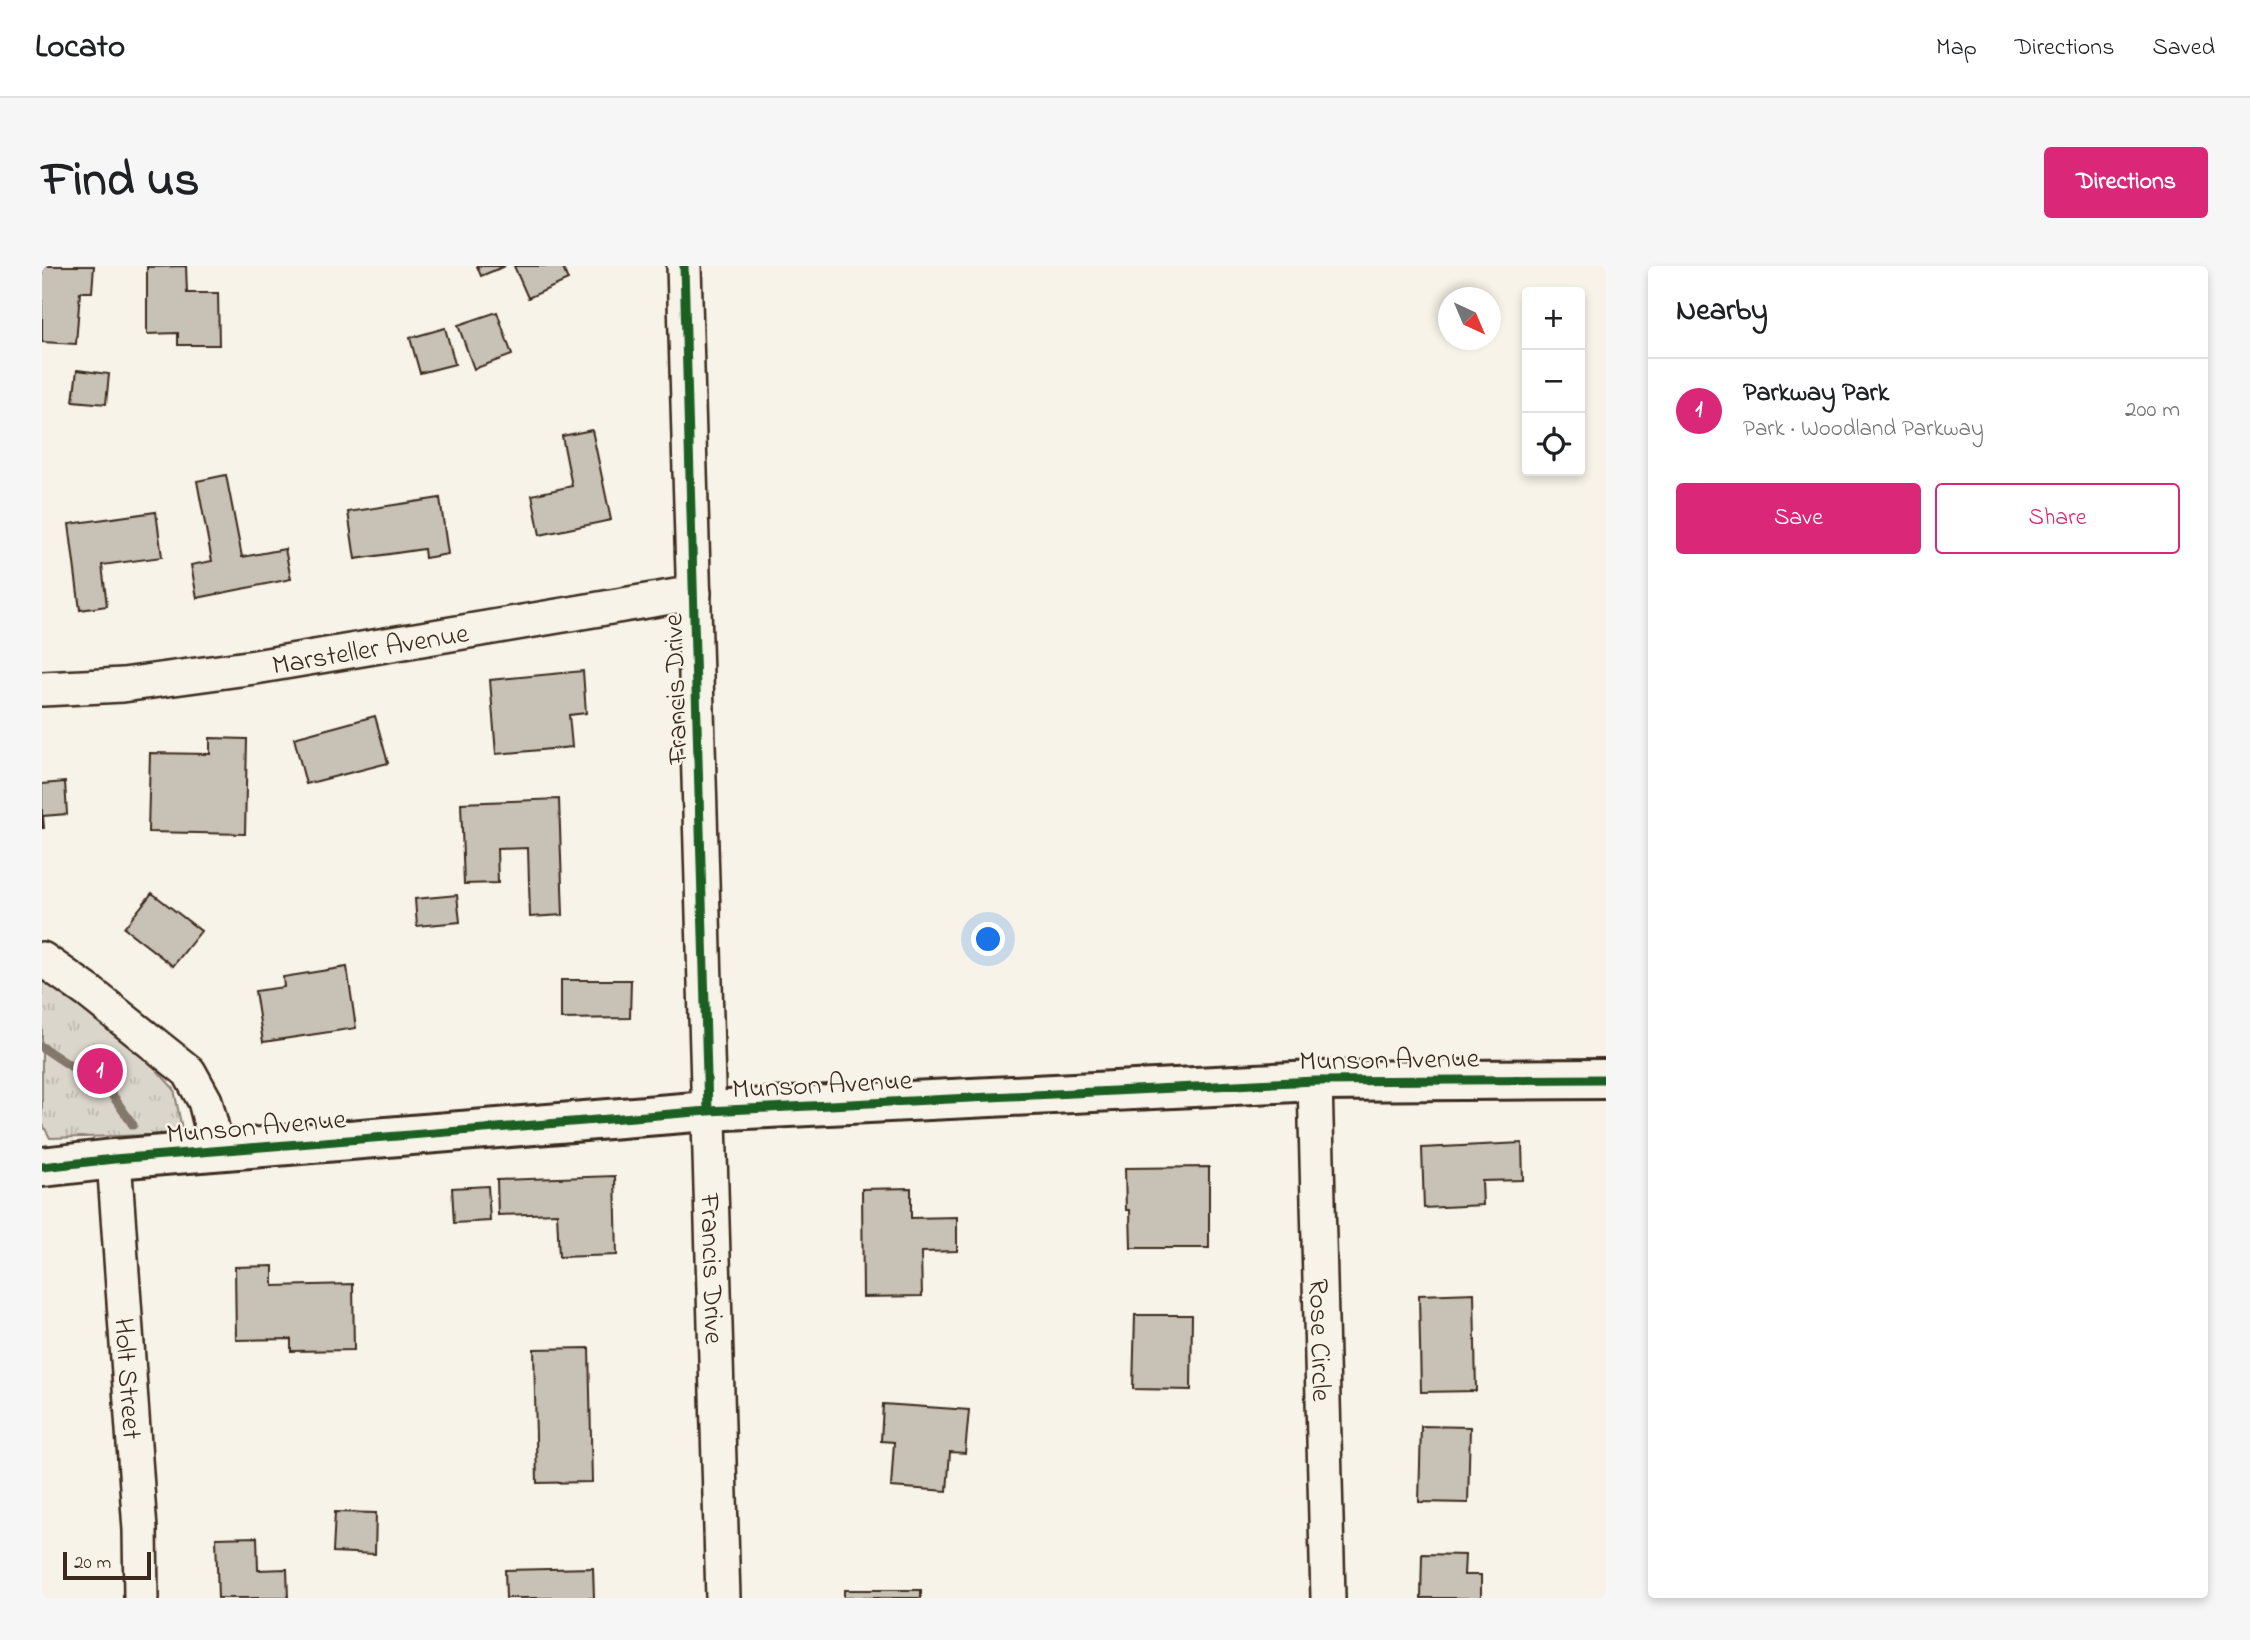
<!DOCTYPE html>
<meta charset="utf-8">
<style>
:root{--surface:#fff;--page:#f6f6f6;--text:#202124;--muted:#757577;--line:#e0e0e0;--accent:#db2777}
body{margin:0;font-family:"Indie Flower",sans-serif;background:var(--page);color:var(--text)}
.controls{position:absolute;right:21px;top:21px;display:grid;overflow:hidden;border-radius:7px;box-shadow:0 4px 10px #0003}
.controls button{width:63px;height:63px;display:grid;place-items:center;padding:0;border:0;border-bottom:2px solid var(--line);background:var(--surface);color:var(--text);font:35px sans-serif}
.compass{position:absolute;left:1396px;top:21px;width:63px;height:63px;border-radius:50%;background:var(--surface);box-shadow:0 4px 10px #0003;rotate:136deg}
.scale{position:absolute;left:21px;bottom:18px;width:88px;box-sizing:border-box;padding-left:7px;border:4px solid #3b2a1e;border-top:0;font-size:19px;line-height:24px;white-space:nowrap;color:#3b2a1e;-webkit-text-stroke:5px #f7f3e8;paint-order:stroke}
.you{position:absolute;left:947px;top:674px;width:24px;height:24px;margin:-18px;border:5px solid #fff;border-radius:50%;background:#1a73e8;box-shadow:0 0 0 10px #1a73e833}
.badge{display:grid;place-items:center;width:46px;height:46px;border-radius:50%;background:var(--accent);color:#fff;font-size:23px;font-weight:700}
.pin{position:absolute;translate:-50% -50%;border:4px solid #fff;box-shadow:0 2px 7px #0006}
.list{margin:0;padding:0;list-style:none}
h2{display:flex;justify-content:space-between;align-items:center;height:91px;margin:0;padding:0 28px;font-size:30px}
h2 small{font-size:23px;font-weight:400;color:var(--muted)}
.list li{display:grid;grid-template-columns:46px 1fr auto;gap:21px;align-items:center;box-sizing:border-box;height:105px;padding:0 28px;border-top:2px solid var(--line)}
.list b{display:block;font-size:26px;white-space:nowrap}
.list p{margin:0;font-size:23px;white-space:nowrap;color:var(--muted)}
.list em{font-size:23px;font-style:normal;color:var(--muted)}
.actions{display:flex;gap:14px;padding:21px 28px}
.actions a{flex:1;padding:16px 0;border:2px solid var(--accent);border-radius:7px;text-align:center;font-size:24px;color:var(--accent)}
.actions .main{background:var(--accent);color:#fff}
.icon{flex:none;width:38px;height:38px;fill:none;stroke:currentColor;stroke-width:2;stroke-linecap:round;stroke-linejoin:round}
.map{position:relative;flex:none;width:1564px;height:1332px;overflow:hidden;border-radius:7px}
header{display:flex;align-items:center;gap:42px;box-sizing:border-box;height:98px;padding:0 35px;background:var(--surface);border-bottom:2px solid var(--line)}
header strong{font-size:33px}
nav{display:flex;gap:38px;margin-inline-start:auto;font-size:24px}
.intro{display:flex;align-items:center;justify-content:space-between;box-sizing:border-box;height:168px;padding:0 42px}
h1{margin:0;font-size:49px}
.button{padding:18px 32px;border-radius:7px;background:var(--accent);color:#fff;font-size:24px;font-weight:700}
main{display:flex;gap:42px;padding:0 42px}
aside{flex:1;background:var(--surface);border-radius:7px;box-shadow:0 4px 10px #0003}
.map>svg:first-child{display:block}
</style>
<header>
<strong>Locato</strong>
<nav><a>Map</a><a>Directions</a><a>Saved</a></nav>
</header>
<div class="intro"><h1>Find us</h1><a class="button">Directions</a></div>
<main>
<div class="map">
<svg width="1564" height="1332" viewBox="0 0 1564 1332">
<defs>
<pattern id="park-tufts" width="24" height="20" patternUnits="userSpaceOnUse" patternTransform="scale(1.75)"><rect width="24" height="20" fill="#dbd6cb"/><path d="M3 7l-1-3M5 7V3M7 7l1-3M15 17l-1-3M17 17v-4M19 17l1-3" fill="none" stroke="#bdb8ae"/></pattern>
</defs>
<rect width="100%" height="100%" fill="#f7f3e8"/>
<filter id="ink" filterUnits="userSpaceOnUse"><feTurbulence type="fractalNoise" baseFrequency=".0143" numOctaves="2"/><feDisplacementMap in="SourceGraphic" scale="14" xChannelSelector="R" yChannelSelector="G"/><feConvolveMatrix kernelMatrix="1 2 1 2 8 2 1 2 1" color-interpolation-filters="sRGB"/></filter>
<g filter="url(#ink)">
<path fill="url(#park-tufts)" stroke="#8b8074" stroke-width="2" d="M 0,713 L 100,788 L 132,823 L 141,868 L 8,872 L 0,857 Z"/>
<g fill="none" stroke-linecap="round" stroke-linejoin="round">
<path stroke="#84786c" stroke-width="9" d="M 0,781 L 69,827 L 91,859"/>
</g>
<path fill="#c8c1b6" stroke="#3b2a1e" stroke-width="2" d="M 0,0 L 52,0 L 50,26 L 38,26 L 34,78 L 0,76 Z
M 144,0 L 145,27 L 176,27 L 177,79 L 136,79 L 136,67 L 105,68 L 105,1 Z
M 435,0 L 463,0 L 439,10 Z
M 472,0 L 520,0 L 526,14 L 486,32 Z
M 455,46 L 470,89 L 432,103 L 416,59 Z
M 403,62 L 413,98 L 378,107 L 368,72 Z
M 35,104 L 67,108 L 64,138 L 31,135 Z
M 550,164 L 569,254 L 498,269 L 490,229 L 530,220 L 520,170 Z
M 184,209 L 200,291 L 243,283 L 249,313 L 155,332 L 149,299 L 170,295 L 155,215 Z
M 398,232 L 406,288 L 383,292 L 382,283 L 313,293 L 306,246 Z
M 114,246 L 120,291 L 60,299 L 65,340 L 38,344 L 27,258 Z
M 541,405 L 544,447 L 527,449 L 530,481 L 454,488 L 448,414 Z
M 333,450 L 346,497 L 264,518 L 252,472 Z
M 168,472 L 205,473 L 203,568 L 106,566 L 108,487 L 168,488 Z
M 23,516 L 25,548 L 1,550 L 2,562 L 0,562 L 0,518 Z
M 517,533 L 521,649 L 488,651 L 486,582 L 455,583 L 456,617 L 422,618 L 419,537 Z
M 110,627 L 159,665 L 131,700 L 82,662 Z
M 415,629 L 418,656 L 375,660 L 373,633 Z
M 305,701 L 314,762 L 221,776 L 213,725 L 242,721 L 241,711 Z
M 519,714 L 589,714 L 588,752 L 519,753 Z
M 1480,877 L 1481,914 L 1440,915 L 1441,939 L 1382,942 L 1380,882 Z
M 1167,901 L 1167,982 L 1089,982 L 1088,944 L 1084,944 L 1083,902 Z
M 573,910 L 575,989 L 517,991 L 515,947 L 456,949 L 455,914 Z
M 446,920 L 448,955 L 412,957 L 410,922 Z
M 869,922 L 869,952 L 915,951 L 915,985 L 879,986 L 880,1030 L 821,1031 L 820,923 Z
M 231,1000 L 231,1020 L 311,1018 L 312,1084 L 249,1085 L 249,1073 L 194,1074 L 193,1001 Z
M 1432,1027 L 1434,1125 L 1379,1126 L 1377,1029 Z
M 1093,1049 L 1150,1049 L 1149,1124 L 1091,1123 Z
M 547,1082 L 550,1216 L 495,1217 L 492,1083 Z
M 841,1138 L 927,1144 L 923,1187 L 908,1186 L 905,1225 L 849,1221 L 852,1176 L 839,1175 Z
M 1379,1160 L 1428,1161 L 1426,1237 L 1377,1236 Z
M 293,1246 L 334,1247 L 333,1288 L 291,1286 Z
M 215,1271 L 216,1304 L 245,1303 L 246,1332 L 176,1332 L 174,1272 Z
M 1380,1288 L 1423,1289 L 1422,1309 L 1439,1309 L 1439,1332 L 1379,1332 Z
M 551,1302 L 552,1332 L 464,1332 L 463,1304 Z
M 802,1324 L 879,1324 L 879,1332 L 802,1332 Z"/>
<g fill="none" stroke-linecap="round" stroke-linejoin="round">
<g stroke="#3b2a1e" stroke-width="38">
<g id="minor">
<path id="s1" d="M 642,0 L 681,1332"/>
<path id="s2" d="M 0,423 L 81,419 L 213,401 L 652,327"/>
<path d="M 0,693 L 47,726 L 147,806 L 163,835 L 176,886"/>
<path id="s3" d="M 1273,815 L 1286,1332"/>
<path id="s4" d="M 72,893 L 98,1264 L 99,1332"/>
</g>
</g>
<g stroke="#3b2a1e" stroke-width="44">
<path id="tertiary" d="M 0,901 L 72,893 L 666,845 L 1273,815 L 1564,813"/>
</g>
<use href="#minor" stroke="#f7f3e8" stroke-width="33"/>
<use href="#tertiary" stroke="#f7f3e8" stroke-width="38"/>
<g stroke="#f7f3e8" stroke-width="13">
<path id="cycleway" d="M 642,0 L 666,845
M 0,901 L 72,893 L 666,845 L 1273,815 L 1564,813"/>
</g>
<use href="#cycleway" stroke="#1b5e20" stroke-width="9"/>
</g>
</g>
<g text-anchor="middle" stroke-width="5" stroke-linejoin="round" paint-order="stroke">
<g font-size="28" fill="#3b2a1e" stroke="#f7f3e8">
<text dy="10" stroke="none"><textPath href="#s2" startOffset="331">Marsteller Avenue</textPath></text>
<text transform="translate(632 423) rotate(-92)" y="10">Francis Drive</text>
<text transform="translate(1347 792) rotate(-1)" y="10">Munson Avenue</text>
<text transform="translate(780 817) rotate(-3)" y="10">Munson Avenue</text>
<text transform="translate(214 859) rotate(-5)" y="10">Munson Avenue</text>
<text dy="10" stroke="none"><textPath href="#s1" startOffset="1003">Francis Drive</textPath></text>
<text dy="10" stroke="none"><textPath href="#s3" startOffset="259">Rose Circle</textPath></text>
<text dy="10" stroke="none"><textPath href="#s4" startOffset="220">Holt Street</textPath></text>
</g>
</g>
</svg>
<div class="controls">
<button>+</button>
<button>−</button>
<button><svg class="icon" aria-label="locate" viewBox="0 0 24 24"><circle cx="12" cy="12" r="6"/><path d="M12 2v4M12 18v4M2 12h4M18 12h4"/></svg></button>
</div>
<svg class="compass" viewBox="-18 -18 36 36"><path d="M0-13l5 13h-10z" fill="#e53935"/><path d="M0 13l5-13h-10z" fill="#757577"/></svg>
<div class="scale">20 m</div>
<div class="you"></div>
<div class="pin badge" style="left:58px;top:805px">1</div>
</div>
<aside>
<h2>Nearby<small></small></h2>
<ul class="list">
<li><span class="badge">1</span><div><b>Parkway Park</b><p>Park · Woodland Parkway</p></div><em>200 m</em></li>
</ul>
<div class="actions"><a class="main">Save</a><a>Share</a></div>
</aside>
</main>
